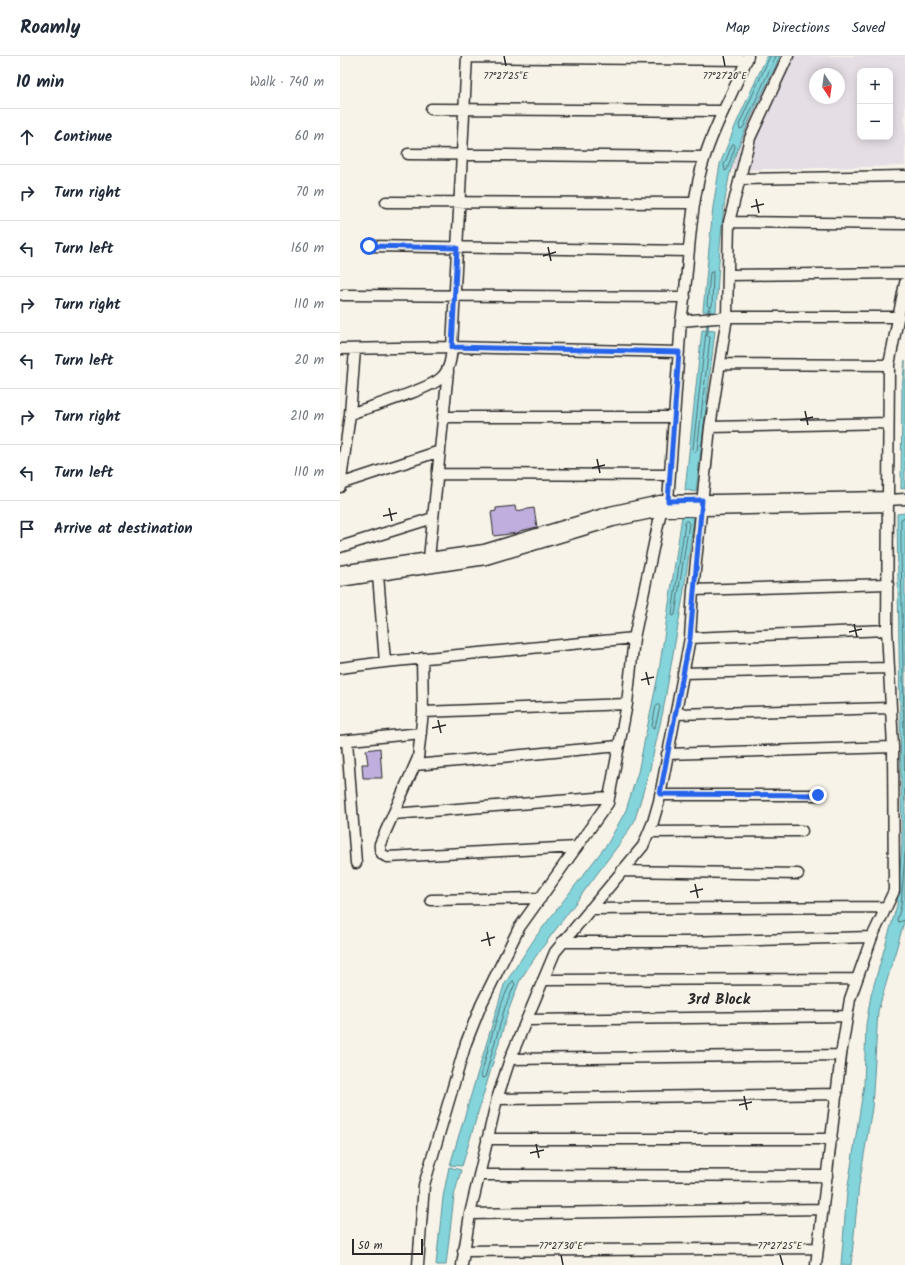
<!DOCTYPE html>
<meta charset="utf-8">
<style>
:root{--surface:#fff;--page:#f2f2f3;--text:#1f2937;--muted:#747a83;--line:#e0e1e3}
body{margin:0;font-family:Kalam,sans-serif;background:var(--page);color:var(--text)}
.controls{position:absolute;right:12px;top:12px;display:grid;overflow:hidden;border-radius:8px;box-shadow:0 2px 10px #0003}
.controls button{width:36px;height:36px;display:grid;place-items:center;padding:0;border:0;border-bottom:1px solid var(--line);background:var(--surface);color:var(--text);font:20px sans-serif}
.compass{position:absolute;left:469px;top:12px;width:36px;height:36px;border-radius:50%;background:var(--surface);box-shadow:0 2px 10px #0003;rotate:167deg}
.scale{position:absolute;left:12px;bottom:10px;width:71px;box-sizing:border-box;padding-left:4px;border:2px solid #2b2b2b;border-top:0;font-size:11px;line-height:14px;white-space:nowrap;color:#2b2b2b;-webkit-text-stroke:3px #f7f3e8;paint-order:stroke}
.stop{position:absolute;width:12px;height:12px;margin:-9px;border:3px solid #2563eb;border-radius:50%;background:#fff}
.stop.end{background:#2563eb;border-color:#fff;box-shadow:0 1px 4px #0008}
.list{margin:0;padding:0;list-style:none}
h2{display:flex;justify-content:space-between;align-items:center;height:52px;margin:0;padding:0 16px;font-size:17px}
h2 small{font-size:13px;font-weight:400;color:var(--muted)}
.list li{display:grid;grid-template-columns:26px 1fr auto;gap:12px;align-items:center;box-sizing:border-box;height:56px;padding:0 16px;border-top:1px solid var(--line)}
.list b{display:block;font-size:15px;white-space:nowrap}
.list em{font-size:13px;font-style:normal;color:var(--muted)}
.icon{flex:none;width:22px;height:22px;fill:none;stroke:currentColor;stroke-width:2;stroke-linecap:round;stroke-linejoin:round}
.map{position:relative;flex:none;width:565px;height:1209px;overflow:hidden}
header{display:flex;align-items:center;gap:24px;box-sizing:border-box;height:56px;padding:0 20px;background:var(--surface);border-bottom:1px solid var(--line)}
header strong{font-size:19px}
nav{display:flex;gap:22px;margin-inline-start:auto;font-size:14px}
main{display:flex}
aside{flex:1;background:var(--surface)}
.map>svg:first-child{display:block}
</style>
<header>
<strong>Roamly</strong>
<nav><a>Map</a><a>Directions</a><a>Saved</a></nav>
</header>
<main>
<aside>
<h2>10 min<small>Walk · 740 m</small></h2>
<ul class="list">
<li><svg class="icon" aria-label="ahead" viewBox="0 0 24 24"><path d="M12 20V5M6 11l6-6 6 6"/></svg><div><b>Continue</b></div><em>60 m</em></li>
<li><svg class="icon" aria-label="right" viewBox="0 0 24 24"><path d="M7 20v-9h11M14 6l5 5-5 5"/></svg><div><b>Turn right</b></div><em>70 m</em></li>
<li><svg class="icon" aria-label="left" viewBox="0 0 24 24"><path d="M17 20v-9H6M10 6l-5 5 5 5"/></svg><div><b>Turn left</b></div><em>160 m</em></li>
<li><svg class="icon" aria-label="right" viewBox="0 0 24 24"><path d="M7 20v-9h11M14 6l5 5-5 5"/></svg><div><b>Turn right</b></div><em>110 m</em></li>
<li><svg class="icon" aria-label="left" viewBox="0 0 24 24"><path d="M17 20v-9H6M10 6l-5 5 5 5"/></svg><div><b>Turn left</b></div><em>20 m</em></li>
<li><svg class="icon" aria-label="right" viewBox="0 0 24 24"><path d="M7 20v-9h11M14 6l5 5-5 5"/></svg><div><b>Turn right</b></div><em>210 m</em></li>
<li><svg class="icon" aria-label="left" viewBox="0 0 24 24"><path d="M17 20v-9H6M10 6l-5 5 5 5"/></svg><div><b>Turn left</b></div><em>110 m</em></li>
<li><svg class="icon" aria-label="arrive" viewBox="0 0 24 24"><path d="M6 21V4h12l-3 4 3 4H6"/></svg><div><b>Arrive at destination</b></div></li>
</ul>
</aside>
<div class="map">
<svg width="565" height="1209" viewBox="0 0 565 1209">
<rect width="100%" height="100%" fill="#f7f3e8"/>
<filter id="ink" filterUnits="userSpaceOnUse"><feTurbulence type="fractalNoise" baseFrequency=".025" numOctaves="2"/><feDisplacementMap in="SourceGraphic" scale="8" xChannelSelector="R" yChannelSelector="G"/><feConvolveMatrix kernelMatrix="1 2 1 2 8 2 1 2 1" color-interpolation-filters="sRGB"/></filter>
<g filter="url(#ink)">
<path fill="#e6dee5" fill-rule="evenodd" d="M 440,0 L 565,0 L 565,110 L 391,114 L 403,80 ZM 520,15 L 550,15 L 550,81 L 520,81 ZM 475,18 L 499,18 L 499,42 L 475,42 Z"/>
<path fill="#83d4db" stroke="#609095" d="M 427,0 L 440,0 C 424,36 397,84 389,121 C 380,165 379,211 376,256 L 363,255 L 373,151 L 380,108 L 396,68 Z
M 362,274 L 375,275 L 356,436 L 345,434 Z
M 565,304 L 565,432 L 561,433 L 562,332 Z
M 565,457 L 565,863 L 538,955 L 532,1052 L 519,1129 L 511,1209 L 501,1209 L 507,1136 L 524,1029 L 526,969 L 531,939 L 557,849 L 562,788 L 557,458 Z
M 342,460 L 354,461 L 343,541 L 323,655 L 310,713 L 294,766 L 280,787 L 196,900 L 180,924 L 169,953 L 122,1110 L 110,1109 L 164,929 L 197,879 L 268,787 L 286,754 L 298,716 L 319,615 Z
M 109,1111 L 121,1114 L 114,1140 L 106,1209 L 96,1209 L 103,1141 Z"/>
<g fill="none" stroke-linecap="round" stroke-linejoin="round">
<path stroke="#4e6f71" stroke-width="1" d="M 430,0 L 399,69 L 400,73 L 403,72 L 436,0
M 394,88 L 395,91 L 387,114 L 385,115 L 384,109 L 392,89 Z
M 373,216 L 372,250 L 369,251 L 367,249 L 370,217 Z
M 366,279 L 370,281 L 357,395 L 355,397 L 353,395 Z
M 565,461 L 561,463 L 561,489 L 565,745
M 347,465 L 349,467 L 335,559 L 333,560 L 332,558 L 345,467 Z
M 318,648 L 320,651 L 315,671 L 313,672 L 312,670 L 316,650 Z
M 565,797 L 561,850 L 557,864 L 559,866 L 565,864
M 173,925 L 175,928 L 165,951 L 145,1021 L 142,1022 L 141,1020 C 145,1004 163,932 173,925 Z"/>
<path stroke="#609095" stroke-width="3" d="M 367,277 L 369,253"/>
</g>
<path fill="#c0aede" stroke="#2b2b2b" d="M 175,450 L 176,455 L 194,452 L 197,471 L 180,475 L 178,477 L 154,480 L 151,456 L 156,455 L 156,452 Z
M 40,692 L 42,722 L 23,722 L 22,708 L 28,708 L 26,694 Z"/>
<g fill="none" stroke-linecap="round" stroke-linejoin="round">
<g stroke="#2b2b2b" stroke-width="13">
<path id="street" d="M 408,0 C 395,34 376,65 365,100 C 348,153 350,210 341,265 L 387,261 L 559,261
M 127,1 L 407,4
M 91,53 L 382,55
M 68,98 L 364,101
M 400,123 L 565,120
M 46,146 L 354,147
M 389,166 L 565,168
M 29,190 L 349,195
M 388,219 L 565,217
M 3,239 L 345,241
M 0,293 L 112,291 L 339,296
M 380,308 L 549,309
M 10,358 C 29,351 88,334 101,322 C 110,314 111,302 112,291 L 127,0
M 103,361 L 334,361
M 370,371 L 548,367
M 97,418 L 330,419
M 0,428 L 100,395
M 0,431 L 10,358 L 15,293
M 548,444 L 565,443
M 328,445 L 341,265
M 0,491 L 93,462
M 89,502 L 108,315
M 0,515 L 144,494 L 270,456 L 320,445 L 548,441
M 38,519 L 45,606
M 0,525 L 146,503 L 273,465 L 321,455 L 548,450
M 353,534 L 548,528
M 350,582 L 547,574
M 82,602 L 83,656 L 78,702 L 40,788 C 39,795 42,800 48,801 L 237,791
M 0,612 L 45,606 L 294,582
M 343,617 L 548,612
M 83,656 L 287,648
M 337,658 L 550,652
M 0,685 L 81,677
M 7,685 L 16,807
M 327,698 L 553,691
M 75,709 L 279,690
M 320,739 L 478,739
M 53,758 L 269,741
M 309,776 L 462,775
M 281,815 L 458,818
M 91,844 L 201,842
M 250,853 L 546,851
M 222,886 L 346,886 L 532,881
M 203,924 L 516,923
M 187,964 L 507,960
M 170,1003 L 501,999
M 157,1043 L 497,1038
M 147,1083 L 492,1083
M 139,1119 L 487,1120
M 130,1158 L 483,1153
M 123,1195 L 477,1192
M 78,1209 L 84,1129 L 126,987 L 141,949 L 179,872 L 268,747 L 287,648 L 294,582 L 321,455
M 122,1209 L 130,1158 L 157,1043 L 170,1003 L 215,896 L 303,790 L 313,766 L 319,745 L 350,582 L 353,534 L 370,371 L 387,261 L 389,166 L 410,82 L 448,0
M 476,1209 L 501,999 L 510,943 L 532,881 L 554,835 L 553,691 L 547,574 L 549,309 L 565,227"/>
</g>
<use href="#street" stroke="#f7f3e8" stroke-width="10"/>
</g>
</g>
<g fill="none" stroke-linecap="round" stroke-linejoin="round" filter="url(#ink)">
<path stroke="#2563eb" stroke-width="5" d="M 29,190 L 117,192 L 112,291 L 339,296 L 328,445 L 362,444 L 350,582 L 320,738 L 478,739"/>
</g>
<path fill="none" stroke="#2b2b2b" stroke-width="1.5" d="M 164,0 L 166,10M 383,0 L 385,10M 416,143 L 419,157M 411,151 L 424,148M 208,191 L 211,205M 203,200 L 216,196M 465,355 L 468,369M 460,364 L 473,361M 257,403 L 260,417M 252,412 L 265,409M 49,452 L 52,465M 43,460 L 57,457M 514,568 L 517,581M 509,576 L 522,573M 306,616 L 309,629M 301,624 L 314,621M 98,664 L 101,677M 92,672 L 106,669M 355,828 L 358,842M 350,836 L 363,833M 147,876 L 150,890M 141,885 L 155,881M 404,1040 L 407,1054M 399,1049 L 412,1046M 196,1088 L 199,1102M 190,1097 L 204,1094M 221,1199 L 223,1209M 440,1199 L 443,1209"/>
<g text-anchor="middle" stroke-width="3.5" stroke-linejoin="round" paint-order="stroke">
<g font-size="15" font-weight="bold" fill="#2b2b2b" stroke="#f7f3e8">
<text x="379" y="948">3rd Block</text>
</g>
</g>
<g font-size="10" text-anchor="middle" fill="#2b2b2b" stroke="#f7f3e8" stroke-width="3.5" stroke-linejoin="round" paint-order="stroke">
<text x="166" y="23">77°27'25"E</text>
<text x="385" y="23">77°27'20"E</text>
<text x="221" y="1193">77°27'30"E</text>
<text x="440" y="1193">77°27'25"E</text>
</g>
</svg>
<div class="controls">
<button>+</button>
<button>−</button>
</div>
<svg class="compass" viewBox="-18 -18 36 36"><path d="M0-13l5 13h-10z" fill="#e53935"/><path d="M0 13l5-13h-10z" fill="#747a83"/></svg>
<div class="scale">50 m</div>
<div class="stop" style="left:29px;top:190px"></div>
<div class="stop end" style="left:478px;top:739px"></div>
</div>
</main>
